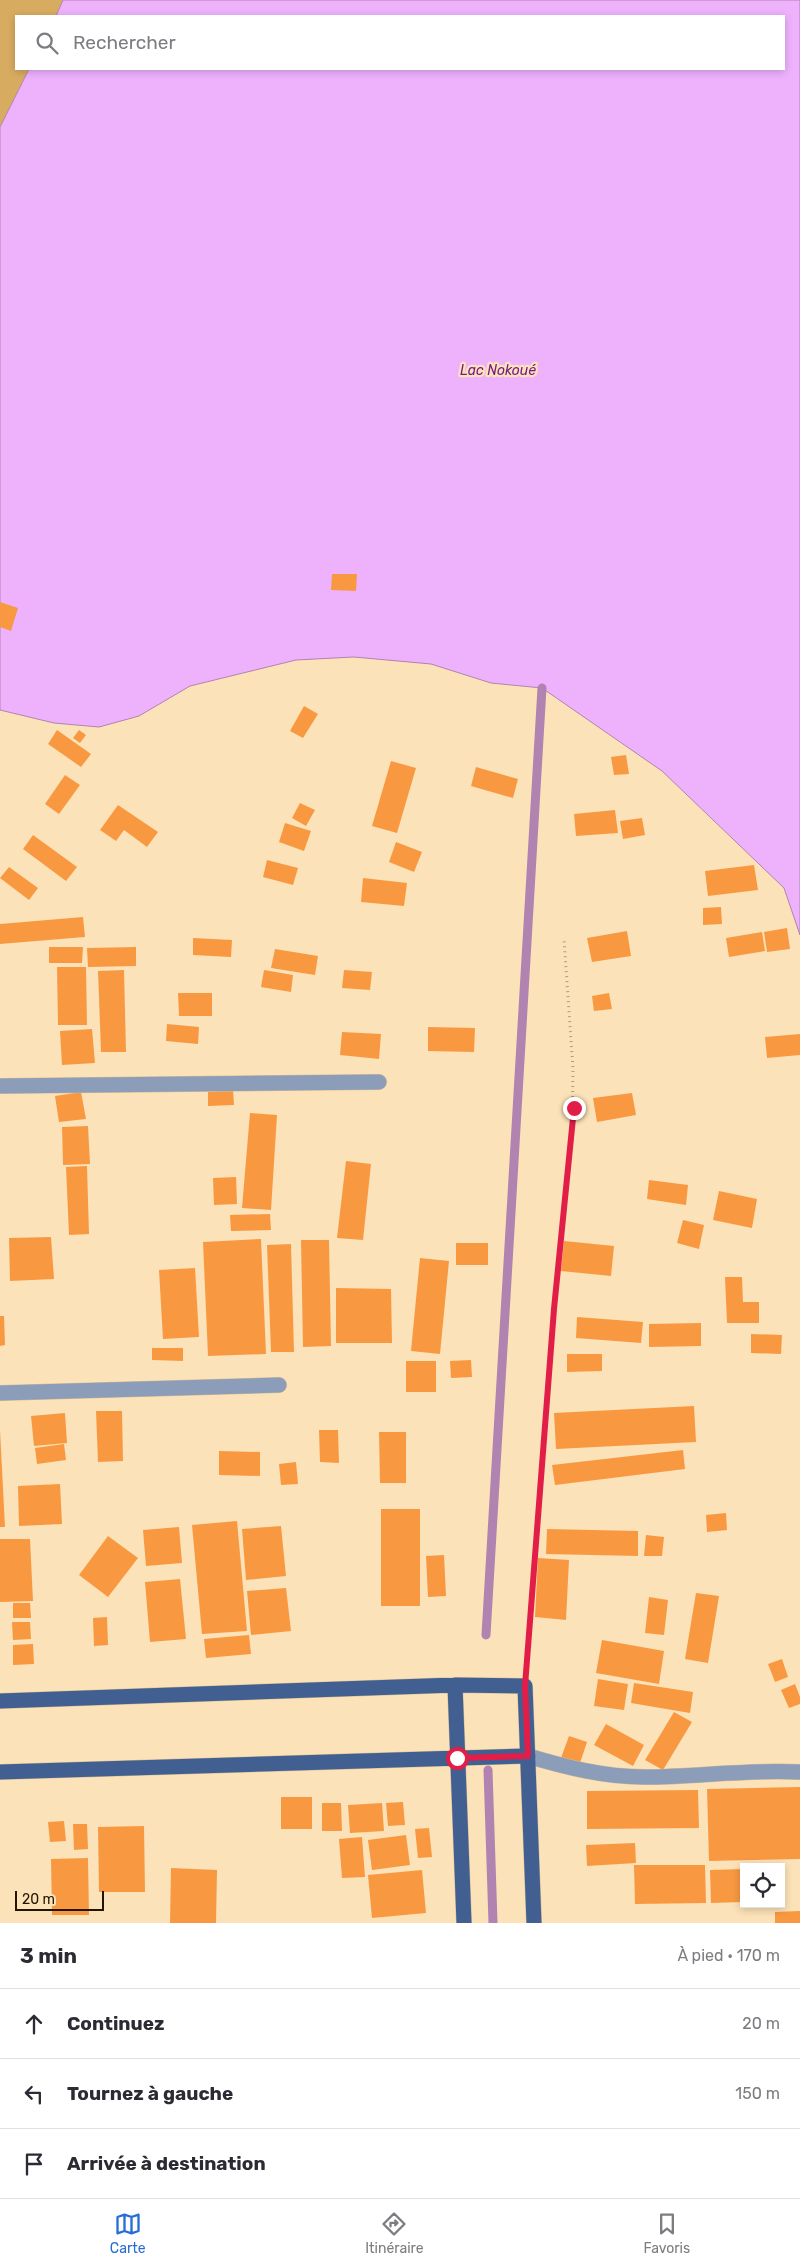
<!DOCTYPE html>
<html lang="fr">
<meta charset="utf-8">
<style>
:root{--surface:#fff;--page:#f7f7f7;--text:#2b2b33;--muted:#7c7c81;--line:#e1e1e2;--accent:#276cd9}
body{margin:0;font-family:Rubik,sans-serif;background:var(--page);color:var(--text)}
.controls{position:absolute;right:15px;bottom:15px;display:grid;overflow:hidden;border-radius:0px;box-shadow:0 2px 8px #0003}
.controls button{width:45px;height:45px;display:grid;place-items:center;padding:0;border:0;border-bottom:1px solid var(--line);background:var(--surface);color:var(--text);font:25px sans-serif}
.scale{position:absolute;left:15px;bottom:12px;width:89px;box-sizing:border-box;padding-left:5px;border:2px solid #211501;border-top:0;font-size:14px;line-height:18px;white-space:nowrap;color:#211501;-webkit-text-stroke:4px #fce2b8;paint-order:stroke}
.stop{position:absolute;width:15px;height:15px;margin:-11px;border:4px solid #e11d48;border-radius:50%;background:#fff}
.stop.end{background:#e11d48;border-color:#fff;box-shadow:0 1px 5px #0008}
.list{margin:0;padding:0;list-style:none}
h2{display:flex;justify-content:space-between;align-items:center;height:65px;margin:0;padding:0 20px;font-size:21px}
h2 small{font-size:16px;font-weight:400;color:var(--muted)}
.list li{display:grid;grid-template-columns:32px 1fr auto;gap:15px;align-items:center;box-sizing:border-box;height:70px;padding:0 20px;border-top:1px solid var(--line)}
.list b{display:block;font-size:19px;white-space:nowrap}
.list em{font-size:16px;font-style:normal;color:var(--muted)}
.icon{flex:none;width:28px;height:28px;fill:none;stroke:currentColor;stroke-width:2;stroke-linecap:round;stroke-linejoin:round}
.map{position:relative;flex:none;width:800px;height:1923px;overflow:hidden}
.search{position:absolute;background:var(--surface);box-shadow:0 2px 8px #0003;left:15px;right:15px;top:15px;height:55px;display:flex;align-items:center;gap:12px;box-sizing:border-box;padding:0 18px;border-radius:0px;color:var(--muted);font-size:19px}
.sheet{height:275px;background:var(--surface)}
nav{display:flex;justify-content:space-around;align-items:center;box-sizing:border-box;height:70px;border-top:1px solid var(--line);background:var(--surface);font-size:14px;color:var(--muted)}
nav a{display:grid;justify-items:center;gap:2px}
nav .on{color:var(--accent)}
.map>svg:first-child{display:block}
</style>
<div class="map">
<svg width="800" height="1923" viewBox="0 0 800 1923">
<rect width="100%" height="100%" fill="#fce2b8"/>
<path fill="#d8ac60" d="M 0,0 L 63,0 L 56,16 L 16,16 L 16,69 L 29,69 L 0,127 Z"/>
<path fill="#eeb2fd" stroke="#b083b1" d="M 63,0 L 800,0 L 800,935 L 784,888 L 662,771 L 542,688 L 491,683 L 431,664 L 354,657 L 296,660 L 190,686 L 139,716 L 99,727 L 54,723 L 0,710 L 0,127 L 29,69 L 784,69 L 784,16 L 56,16 Z"/>
<g fill="none" stroke-linecap="round" stroke-linejoin="round">
<path stroke="#b083b1" stroke-width="9" d="M 486,1635 L 542,688
M 488,1770 L 493,1923"/>
</g>
<path fill="#f89942" d="M 332,574 L 357,574 L 356,591 L 331,590 Z
M 0,602 L 18,608 L 11,631 L 0,627 Z
M 304,706 L 318,714 L 303,738 L 290,731 Z
M 57,730 L 91,754 L 81,767 L 48,744 Z
M 79,730 L 86,735 L 80,743 L 73,738 Z
M 626,755 L 629,774 L 614,775 L 611,757 Z
M 391,761 L 416,768 L 397,833 L 372,826 Z
M 476,767 L 518,779 L 513,798 L 471,786 Z
M 65,775 L 80,785 L 59,814 L 45,804 Z
M 300,803 L 315,810 L 306,826 L 292,818 Z
M 118,805 L 158,832 L 147,847 L 124,830 L 116,841 L 100,830 Z
M 615,810 L 618,833 L 576,836 L 574,814 Z
M 642,818 L 645,835 L 623,839 L 620,821 Z
M 285,823 L 311,831 L 304,851 L 279,842 Z
M 33,835 L 77,867 L 66,881 L 23,849 Z
M 396,842 L 422,852 L 414,872 L 389,862 Z
M 267,860 L 298,868 L 293,885 L 263,877 Z
M 754,865 L 758,890 L 708,896 L 705,871 Z
M 9,867 L 38,888 L 29,900 L 0,878 Z
M 363,878 L 407,883 L 404,906 L 361,902 Z
M 721,907 L 722,924 L 703,925 L 703,908 Z
M 83,917 L 85,937 L 0,944 L 0,924 Z
M 787,928 L 790,949 L 767,952 L 764,932 Z
M 627,931 L 631,956 L 592,962 L 587,938 Z
M 762,932 L 765,951 L 729,957 L 726,938 Z
M 193,938 L 232,940 L 231,957 L 193,955 Z
M 49,947 L 83,947 L 82,963 L 49,963 Z
M 136,947 L 136,966 L 88,967 L 87,948 Z
M 275,949 L 318,956 L 315,975 L 271,968 Z
M 57,967 L 86,967 L 87,1025 L 58,1025 Z
M 124,970 L 126,1052 L 101,1052 L 98,971 Z
M 264,970 L 293,975 L 291,992 L 261,987 Z
M 344,970 L 372,972 L 370,990 L 342,988 Z
M 178,993 L 212,993 L 212,1016 L 179,1016 Z
M 609,993 L 612,1009 L 594,1011 L 592,996 Z
M 167,1024 L 199,1027 L 198,1044 L 166,1041 Z
M 428,1027 L 475,1028 L 474,1052 L 428,1051 Z
M 92,1029 L 95,1063 L 62,1065 L 60,1031 Z
M 342,1032 L 381,1034 L 379,1059 L 340,1055 Z
M 800,1034 L 800,1055 L 767,1058 L 765,1037 Z
M 233,1090 L 234,1105 L 208,1106 L 208,1092 Z
M 81,1092 L 86,1119 L 59,1122 L 55,1096 Z
M 632,1093 L 636,1115 L 597,1122 L 593,1098 Z
M 250,1113 L 277,1115 L 271,1210 L 242,1208 Z
M 88,1126 L 90,1164 L 63,1165 L 62,1127 Z
M 346,1161 L 371,1164 L 363,1240 L 337,1238 Z
M 87,1166 L 89,1234 L 69,1235 L 66,1167 Z
M 236,1177 L 237,1204 L 214,1205 L 213,1178 Z
M 649,1180 L 688,1185 L 686,1205 L 647,1199 Z
M 719,1191 L 757,1199 L 752,1228 L 713,1220 Z
M 270,1214 L 271,1230 L 231,1231 L 230,1215 Z
M 683,1220 L 704,1225 L 699,1249 L 677,1243 Z
M 51,1237 L 54,1279 L 10,1281 L 9,1238 Z
M 261,1239 L 266,1354 L 208,1356 L 203,1242 Z
M 301,1240 L 329,1240 L 331,1346 L 303,1347 Z
M 564,1241 L 614,1246 L 611,1276 L 561,1271 Z
M 456,1243 L 488,1243 L 488,1265 L 456,1265 Z
M 291,1244 L 294,1352 L 271,1352 L 267,1245 Z
M 420,1258 L 449,1261 L 440,1354 L 411,1351 Z
M 195,1268 L 199,1337 L 163,1339 L 159,1270 Z
M 725,1277 L 742,1277 L 743,1302 L 759,1302 L 759,1323 L 727,1323 Z
M 336,1288 L 391,1289 L 392,1343 L 336,1343 Z
M 0,1316 L 4,1316 L 5,1345 L 0,1346 Z
M 577,1317 L 643,1322 L 641,1343 L 576,1338 Z
M 701,1323 L 701,1346 L 649,1347 L 649,1324 Z
M 751,1334 L 782,1335 L 781,1354 L 751,1353 Z
M 152,1348 L 183,1348 L 183,1361 L 152,1360 Z
M 567,1354 L 602,1354 L 602,1371 L 567,1372 Z
M 471,1360 L 472,1377 L 451,1378 L 450,1361 Z
M 406,1361 L 436,1361 L 436,1392 L 406,1392 Z
M 694,1406 L 696,1442 L 556,1449 L 554,1413 Z
M 96,1411 L 122,1411 L 123,1461 L 98,1462 Z
M 65,1413 L 67,1443 L 34,1446 L 31,1416 Z
M 0,1430 L 5,1527 L 0,1527 Z
M 319,1430 L 338,1430 L 339,1463 L 320,1462 Z
M 379,1432 L 406,1432 L 406,1483 L 380,1483 Z
M 64,1444 L 66,1460 L 37,1464 L 35,1448 Z
M 683,1450 L 685,1469 L 555,1485 L 552,1465 Z
M 219,1451 L 260,1452 L 260,1476 L 219,1475 Z
M 296,1462 L 298,1484 L 281,1485 L 279,1464 Z
M 60,1484 L 62,1524 L 19,1526 L 18,1486 Z
M 381,1509 L 420,1509 L 420,1606 L 381,1606 Z
M 726,1513 L 727,1530 L 707,1532 L 706,1515 Z
M 237,1521 L 247,1631 L 202,1634 L 192,1525 Z
M 281,1526 L 286,1576 L 246,1580 L 242,1529 Z
M 179,1527 L 182,1563 L 146,1566 L 143,1530 Z
M 547,1529 L 638,1531 L 638,1556 L 546,1554 Z
M 646,1535 L 664,1537 L 662,1556 L 644,1556 Z
M 108,1536 L 138,1558 L 108,1597 L 79,1575 Z
M 0,1539 L 30,1539 L 33,1601 L 0,1602 Z
M 444,1555 L 446,1596 L 428,1597 L 426,1556 Z
M 538,1558 L 569,1560 L 566,1620 L 535,1617 Z
M 180,1579 L 186,1639 L 150,1642 L 145,1582 Z
M 286,1588 L 291,1631 L 251,1635 L 247,1591 Z
M 696,1593 L 719,1596 L 708,1663 L 685,1659 Z
M 649,1597 L 668,1600 L 664,1635 L 645,1633 Z
M 13,1603 L 30,1603 L 31,1618 L 13,1618 Z
M 107,1617 L 108,1645 L 94,1646 L 93,1618 Z
M 12,1622 L 30,1622 L 31,1639 L 13,1640 Z
M 249,1635 L 251,1654 L 206,1658 L 204,1639 Z
M 602,1640 L 664,1651 L 659,1684 L 596,1673 Z
M 33,1644 L 34,1664 L 13,1665 L 13,1645 Z
M 782,1659 L 788,1677 L 775,1682 L 768,1664 Z
M 598,1679 L 628,1684 L 624,1710 L 594,1706 Z
M 634,1683 L 693,1692 L 690,1713 L 631,1703 Z
M 795,1684 L 800,1697 L 800,1704 L 789,1708 L 781,1690 Z
M 674,1712 L 692,1722 L 663,1770 L 645,1760 Z
M 606,1724 L 644,1745 L 633,1766 L 594,1745 Z
M 569,1736 L 587,1742 L 580,1763 L 561,1758 Z
M 800,1787 L 800,1859 L 709,1861 L 707,1789 Z
M 698,1790 L 699,1828 L 587,1829 L 587,1791 Z
M 281,1797 L 312,1797 L 312,1829 L 281,1829 Z
M 403,1802 L 405,1825 L 388,1826 L 386,1803 Z
M 322,1803 L 341,1803 L 342,1831 L 322,1831 Z
M 382,1803 L 384,1831 L 350,1833 L 348,1805 Z
M 64,1821 L 66,1841 L 50,1842 L 48,1822 Z
M 73,1824 L 87,1824 L 88,1849 L 74,1850 Z
M 144,1826 L 145,1892 L 99,1892 L 98,1827 Z
M 429,1828 L 432,1857 L 418,1858 L 415,1829 Z
M 406,1835 L 410,1865 L 372,1870 L 368,1840 Z
M 362,1837 L 365,1877 L 342,1878 L 339,1839 Z
M 635,1843 L 636,1863 L 587,1866 L 586,1845 Z
M 88,1858 L 89,1915 L 52,1915 L 51,1859 Z
M 634,1865 L 705,1865 L 706,1903 L 635,1904 Z
M 171,1868 L 217,1870 L 216,1923 L 170,1923 Z
M 743,1869 L 744,1902 L 711,1903 L 710,1870 Z
M 422,1870 L 426,1913 L 372,1918 L 368,1875 Z
M 800,1911 L 800,1923 L 775,1923 L 775,1912 Z"/>
<g fill="none" stroke-linecap="round" stroke-linejoin="round">
<g stroke="#d5bd97" stroke-width="16">
<path id="minor" d="M 0,1086 L 379,1082
M 0,1393 L 279,1385
M 528,1756 C 565,1767 604,1777 644,1777 C 696,1777 748,1769 800,1772"/>
</g>
<g stroke="#d5bd97" stroke-width="16">
<path id="major" d="M 455,1685 L 464,1923
M 0,1701 L 455,1685 L 525,1686 L 534,1923
M 0,1772 L 528,1756"/>
</g>
<path stroke="#b19c7a" stroke-width="3" stroke-dasharray="1 4" stroke-linecap="butt" d="M 527,1665 L 554,1309 L 572,1138 L 573,1069 L 564,939"/>
<use href="#minor" stroke="#8b9db9" stroke-width="15"/>
<use href="#major" stroke="#416091" stroke-width="15"/>
</g>
<g fill="none" stroke-linecap="round" stroke-linejoin="round">
<path stroke="#e11d48" stroke-width="6" d="M 457,1758 L 528,1756 L 525,1686 L 554,1309 L 574,1108"/>
</g>
<g text-anchor="middle" stroke-width="4.5" stroke-linejoin="round" paint-order="stroke">
<g font-size="14" font-style="italic" fill="#751989" stroke="#fce2b8">
<text x="498" y="375">Lac Nokoué</text>
</g>
</g>
</svg>
<div class="controls">
<button><svg class="icon" aria-label="locate" viewBox="0 0 24 24"><circle cx="12" cy="12" r="6"/><path d="M12 2v4M12 18v4M2 12h4M18 12h4"/></svg></button>
</div>
<div class="scale">20 m</div>
<div class="stop" style="left:457px;top:1758px"></div>
<div class="stop end" style="left:574px;top:1108px"></div>
<div class="search"><svg class="icon" aria-label="search" viewBox="0 0 24 24"><circle cx="10" cy="10" r="6"/><path d="M15 15l6 6"/></svg>Rechercher</div>
</div>
<section class="sheet">
<h2>3 min<small>À pied · 170 m</small></h2>
<ul class="list">
<li><svg class="icon" aria-label="ahead" viewBox="0 0 24 24"><path d="M12 20V5M6 11l6-6 6 6"/></svg><div><b>Continuez</b></div><em>20 m</em></li>
<li><svg class="icon" aria-label="left" viewBox="0 0 24 24"><path d="M17 20v-9H6M10 6l-5 5 5 5"/></svg><div><b>Tournez à gauche</b></div><em>150 m</em></li>
<li><svg class="icon" aria-label="arrive" viewBox="0 0 24 24"><path d="M6 21V4h12l-3 4 3 4H6"/></svg><div><b>Arrivée à destination</b></div></li>
</ul>
</section>
<nav>
<a class="on"><svg class="icon" aria-label="map" viewBox="0 0 24 24"><path d="M3 6l6-2 6 2 6-2v14l-6 2-6-2-6 2zM9 4v14M15 6v14"/></svg>Carte</a>
<a><svg class="icon" aria-label="directions" viewBox="0 0 24 24"><path d="M12 3l9 9-9 9-9-9zM9 14v-3h6M13 9l2 2-2 2"/></svg>Itinéraire</a>
<a><svg class="icon" aria-label="saved" viewBox="0 0 24 24"><path d="M7 4h10v16l-5-4-5 4z"/></svg>Favoris</a>
</nav>
